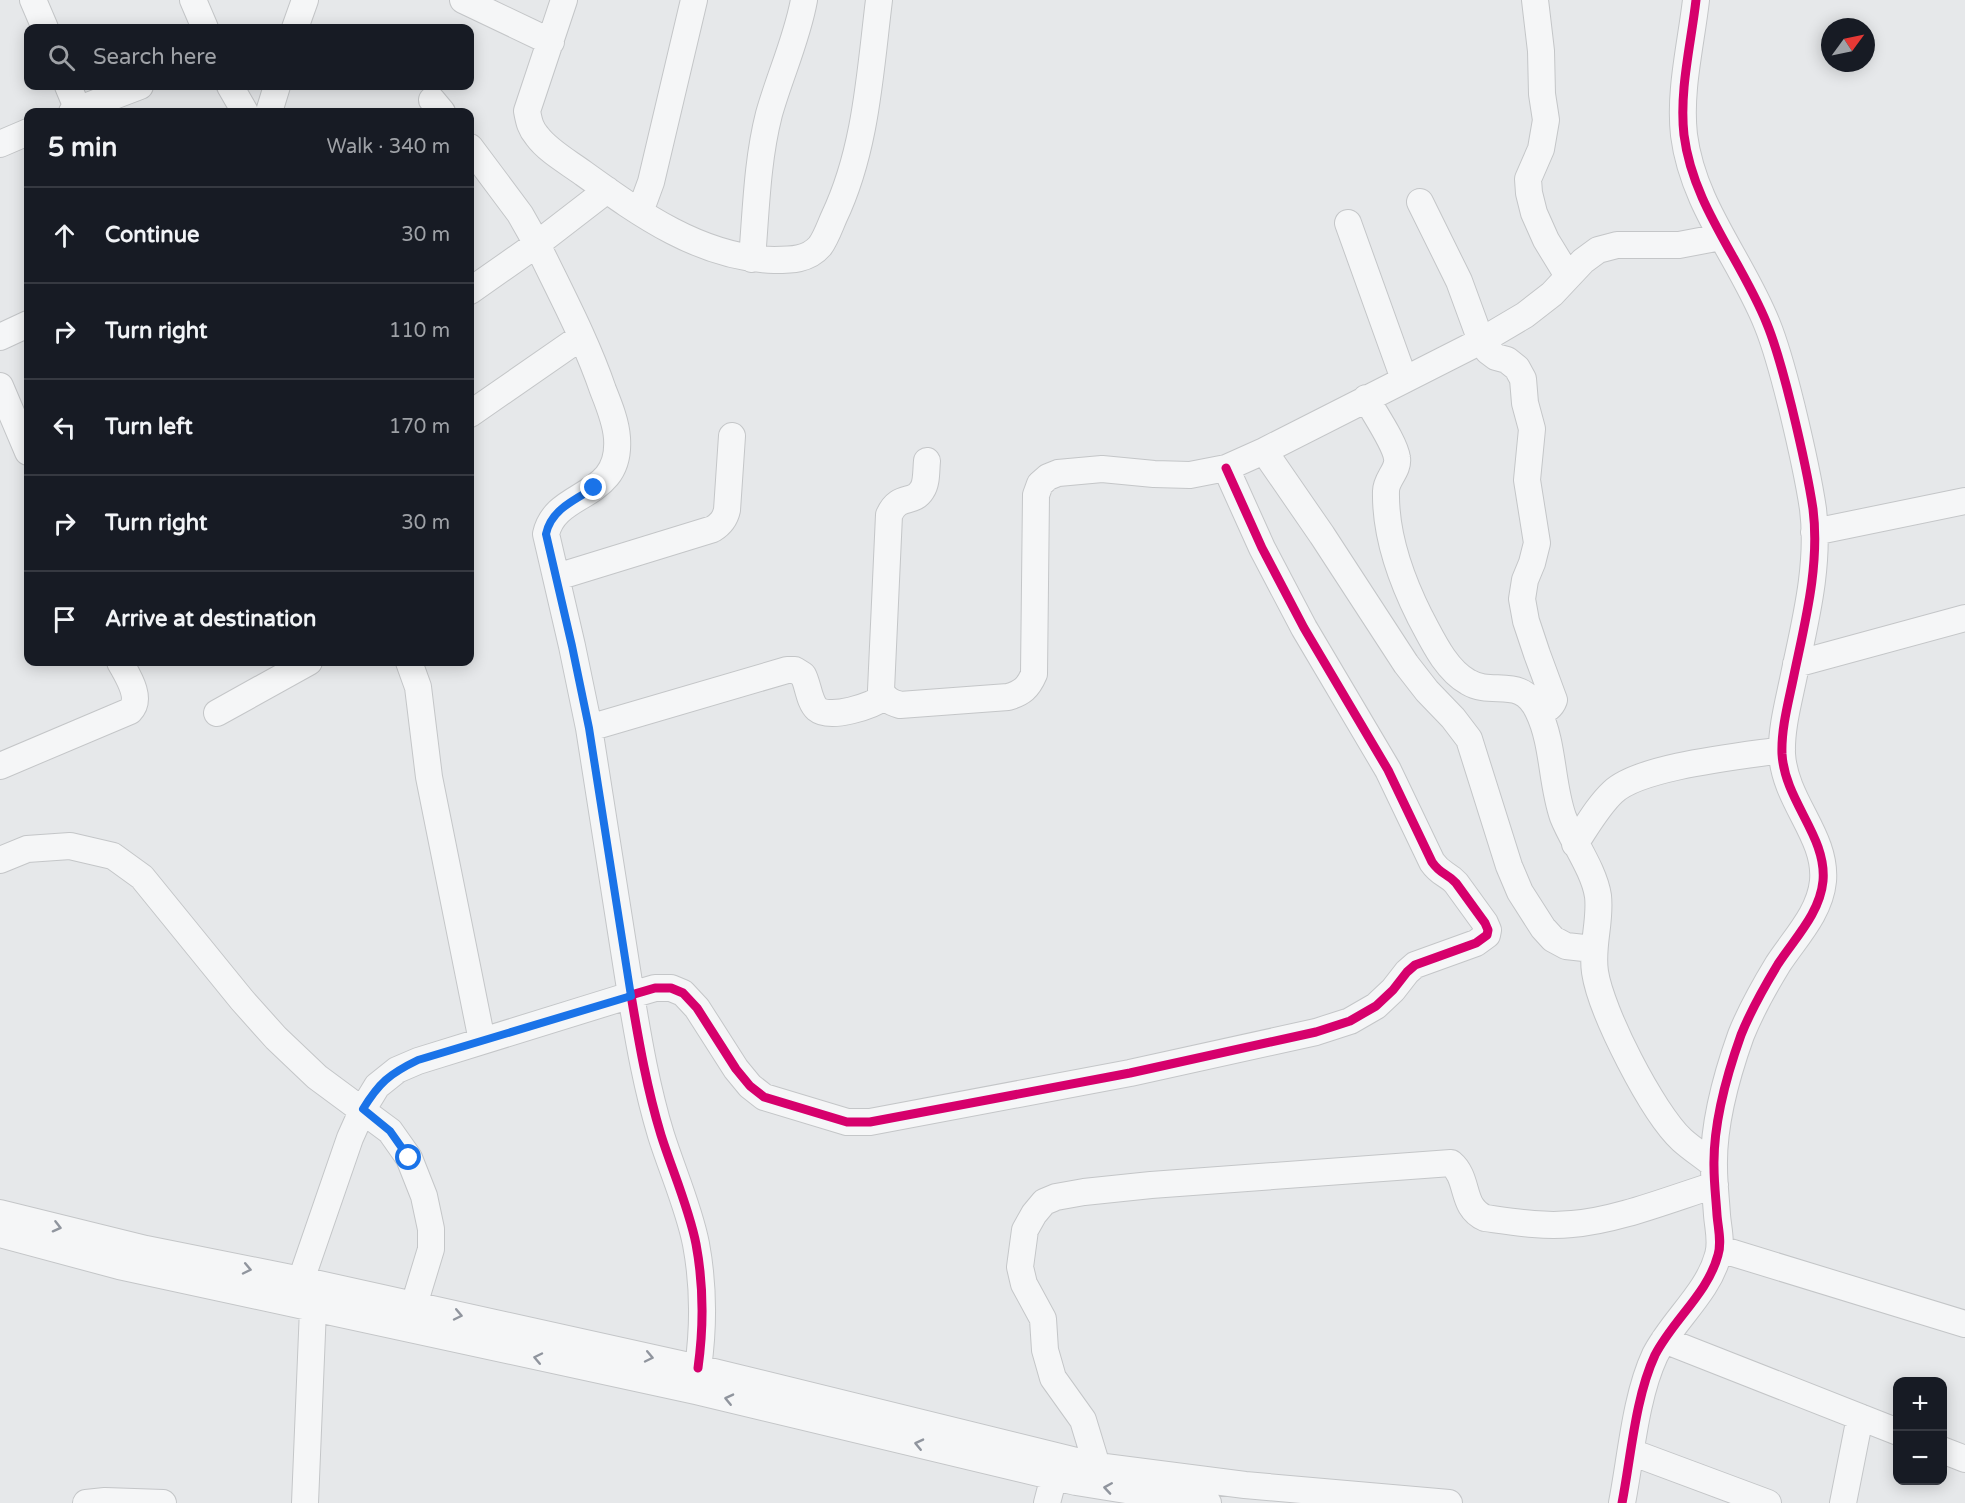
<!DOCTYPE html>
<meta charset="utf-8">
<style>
:root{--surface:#171b24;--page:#242831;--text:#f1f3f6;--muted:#9ea1a6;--line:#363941}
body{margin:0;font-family:"Varela Round",sans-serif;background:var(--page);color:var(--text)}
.controls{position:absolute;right:18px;bottom:18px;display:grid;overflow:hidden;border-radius:12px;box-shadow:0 3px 15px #0003}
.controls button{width:54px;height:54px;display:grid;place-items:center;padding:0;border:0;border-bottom:2px solid var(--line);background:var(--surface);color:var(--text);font:30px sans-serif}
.compass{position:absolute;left:1821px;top:18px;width:54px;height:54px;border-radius:50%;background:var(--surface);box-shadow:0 3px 15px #0003;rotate:57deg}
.stop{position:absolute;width:18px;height:18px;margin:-14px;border:4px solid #1a73e8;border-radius:50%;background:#fff}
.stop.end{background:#1a73e8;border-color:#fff;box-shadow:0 2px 6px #0008}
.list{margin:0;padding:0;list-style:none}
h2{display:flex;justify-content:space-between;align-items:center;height:78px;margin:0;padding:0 24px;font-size:26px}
h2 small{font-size:20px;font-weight:400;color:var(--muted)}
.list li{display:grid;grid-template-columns:39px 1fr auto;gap:18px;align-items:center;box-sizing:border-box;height:96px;padding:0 24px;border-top:2px solid var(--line)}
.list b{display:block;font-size:22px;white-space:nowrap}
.list em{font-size:20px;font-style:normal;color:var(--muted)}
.icon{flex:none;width:33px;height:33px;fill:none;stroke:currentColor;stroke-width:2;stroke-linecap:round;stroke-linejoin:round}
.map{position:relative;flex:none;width:1965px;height:1503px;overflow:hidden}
.search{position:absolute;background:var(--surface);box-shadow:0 3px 15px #0003;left:24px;top:24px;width:450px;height:66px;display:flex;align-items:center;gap:15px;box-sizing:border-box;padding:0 21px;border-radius:12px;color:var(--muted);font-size:22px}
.panel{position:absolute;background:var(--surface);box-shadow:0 3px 15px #0003;left:24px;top:108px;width:450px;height:558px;border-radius:12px}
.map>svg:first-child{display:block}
</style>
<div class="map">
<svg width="1965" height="1503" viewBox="0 0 1965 1503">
<rect width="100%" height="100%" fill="#e6e8ea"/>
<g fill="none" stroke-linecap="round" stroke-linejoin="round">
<g stroke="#c4c6c8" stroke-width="28">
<path id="minor" d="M 33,0 L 45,28
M 193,0 L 205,28
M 463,0 L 551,42
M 564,0 L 527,111 C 529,121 530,128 537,136 C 548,151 568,162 583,173 C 640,214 701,258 774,260 C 791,260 808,260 820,246 C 826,238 830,226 834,217 C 866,150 870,73 879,0
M 1535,0 L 1541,51 L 1542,94 L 1546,120 L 1541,149 L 1528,179 L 1529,193 L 1534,213 L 1546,240 L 1568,276
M 295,28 L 305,0
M 68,86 L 78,110
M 230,86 L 245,112
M 432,100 L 442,112
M 72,112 L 140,86
M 269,112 L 277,86
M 0,144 L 28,132
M 470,147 L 520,214 L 537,244 L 470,291
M 1420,202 L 1459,281 L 1481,341 L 1488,351 L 1496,357 L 1507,360 L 1517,368 L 1523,379 L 1525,403 L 1532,429 L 1527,480 L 1537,543 L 1532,563 L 1525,580 L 1522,599 L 1526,621 L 1537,654 L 1554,700 C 1551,708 1547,709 1539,712
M 640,212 L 651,182 L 694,0
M 1348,223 L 1404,379
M 752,259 C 756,211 757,161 769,114 C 780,75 797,39 804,0
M 0,337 L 28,324
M 0,386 L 28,452
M 1366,398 C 1374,413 1395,443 1397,458 C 1399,470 1386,479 1386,491 C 1385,534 1401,579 1420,617 C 1432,639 1445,669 1468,682 C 1493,697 1521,675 1538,711 C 1554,744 1551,783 1563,817 C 1573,842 1594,870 1598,896 C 1601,922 1591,946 1595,972 C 1601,1012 1652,1112 1682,1140 C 1692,1149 1703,1156 1714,1165
M 470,414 L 581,337
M 1264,451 L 1322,535 L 1406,664 L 1427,691 L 1453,718 L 1469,739 L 1509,866 L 1520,892 L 1543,928 L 1553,939 L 1566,946 L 1593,949
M 927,461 C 926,470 927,483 922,490 C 913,505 899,493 889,515 L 881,690 C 885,699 890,702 900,705 L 1008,697 C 1022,693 1028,688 1034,674 L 1036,495 L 1040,484 L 1048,477 L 1058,473 L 1102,469 L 1154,474 L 1190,475 L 1226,468 L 1264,451 L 1481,341 L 1525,315 L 1552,294 L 1583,261 L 1598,250 L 1617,245 L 1679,245 L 1721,237
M 1814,532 L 1965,501
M 557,577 L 713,529 C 721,524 725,519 727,510 L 732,436
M 409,662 L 418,687 L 429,777 L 482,1041
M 1796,664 L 1965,618
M 217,713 L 309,662
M 589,728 L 787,670 L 795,670 L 803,675 C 808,684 809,702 817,709 C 830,720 872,706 884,697
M 0,766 L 130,711 C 143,698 127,675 120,662
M 1575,844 C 1587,826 1598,806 1613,792 C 1640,766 1742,756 1782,750
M 0,860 L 27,849 L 70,846 L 113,856 L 142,877 L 242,1000 L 276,1038 L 317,1077 L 390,1131 L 409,1158 L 424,1196 L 431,1229 L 431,1249 L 414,1305
M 0,1213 L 146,1249 L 301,1280 L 698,1368 L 1097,1466 L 1245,1485 L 1449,1503
M 0,1234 L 119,1266 L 696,1391 L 1076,1482 L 1208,1503
M 1720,1249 L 1965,1324
M 301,1280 L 350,1138 L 363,1109 L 377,1086 L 397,1070 L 418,1061 L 631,995 L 589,728 L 572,646 L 546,534 C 553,502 588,499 607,476 C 616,465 618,452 617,438 C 616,422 609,405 603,390 C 586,340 560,292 537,244 L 607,190
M 1664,1340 L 1898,1432
M 698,1368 C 704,1325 704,1287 696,1244 C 689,1208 672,1170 661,1135 C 647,1089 639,1043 631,995 L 655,988 L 671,988 L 683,993 L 697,1008 L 736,1069 L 750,1086 L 764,1097 L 847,1122 L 870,1122 L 1130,1073 L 1316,1032 L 1350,1021 L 1376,1006 L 1393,990 L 1407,972 L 1415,965 L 1476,943 L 1487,935 L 1488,930 L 1485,923 L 1456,883 C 1447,873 1441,875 1432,862 L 1388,770 L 1304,628 L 1262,548 L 1226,468
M 1942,1450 L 1965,1459
M 1631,1452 L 1768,1503
M 1097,1466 L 1083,1420 L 1053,1378 L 1045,1350 L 1043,1319 L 1024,1284 L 1020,1267 L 1025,1230 L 1034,1214 L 1044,1202 L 1056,1197 L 1084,1192 L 1151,1185 L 1451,1163 C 1470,1179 1460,1207 1485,1218 C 1514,1222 1543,1227 1572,1224 C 1616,1221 1673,1198 1715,1185
M 86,1503 L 105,1501 L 163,1503
M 305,1503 L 313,1309
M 1047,1503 L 1054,1476
M 1622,1503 C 1631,1457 1635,1398 1655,1355 C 1673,1320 1708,1293 1718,1255 C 1722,1242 1718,1228 1717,1215 C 1716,1199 1714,1183 1714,1167 C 1713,1123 1726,1077 1741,1035 C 1751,1010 1764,987 1778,964 C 1795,938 1820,913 1823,881 C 1827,836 1785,802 1782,754 C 1781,728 1789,700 1794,675 C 1805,622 1820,565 1813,509 C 1808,475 1800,441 1792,408 C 1785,380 1778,351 1767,324 C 1741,259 1693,206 1684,135 C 1679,91 1691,44 1696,0
M 1843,1503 L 1860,1417"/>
</g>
<use href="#minor" stroke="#f5f6f7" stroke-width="26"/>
<g stroke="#f4f6f9" stroke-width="13">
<path id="cycleway" d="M 698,1368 C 704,1325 704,1287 696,1244 C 689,1208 672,1170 661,1135 C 647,1089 639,1043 631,995 L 655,988 L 671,988 L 683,993 L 697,1008 L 736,1069 L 750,1086 L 764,1097 L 847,1122 L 870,1122 L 1130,1073 L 1316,1032 L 1350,1021 L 1376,1006 L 1393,990 L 1407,972 L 1415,965 L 1476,943 L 1487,935 L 1488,930 L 1485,923 L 1456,883 C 1447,873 1441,875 1432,862 L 1388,770 L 1304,628 L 1262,548 L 1226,468
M 1622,1503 C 1631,1457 1635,1398 1655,1355 C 1673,1320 1708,1293 1718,1255 C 1722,1242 1718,1228 1717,1215 C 1716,1199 1714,1183 1714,1167 C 1713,1123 1726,1077 1741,1035 C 1751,1010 1764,987 1778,964 C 1795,938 1820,913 1823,881 C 1827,836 1785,802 1782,754 C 1781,728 1789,700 1794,675 C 1805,622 1820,565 1813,509 C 1808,475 1800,441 1792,408 C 1785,380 1778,351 1767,324 C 1741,259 1693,206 1684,135 C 1679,91 1691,44 1696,0"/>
</g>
<use href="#cycleway" stroke="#d6006c" stroke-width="9"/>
</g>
<defs><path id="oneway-chevron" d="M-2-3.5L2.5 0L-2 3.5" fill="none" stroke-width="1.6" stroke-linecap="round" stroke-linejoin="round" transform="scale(1.5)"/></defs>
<g stroke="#90959e">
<use href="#oneway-chevron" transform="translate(57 1227) rotate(14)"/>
<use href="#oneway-chevron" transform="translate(247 1269) rotate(12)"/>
<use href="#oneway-chevron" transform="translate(458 1315) rotate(12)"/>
<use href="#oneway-chevron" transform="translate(649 1357) rotate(12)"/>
<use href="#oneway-chevron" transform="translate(538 1358) rotate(-168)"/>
<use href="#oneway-chevron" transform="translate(729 1399) rotate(-167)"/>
<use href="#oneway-chevron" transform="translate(919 1444) rotate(-167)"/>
<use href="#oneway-chevron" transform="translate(1108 1488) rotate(-171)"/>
</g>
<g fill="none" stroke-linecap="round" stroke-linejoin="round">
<path stroke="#1a73e8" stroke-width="8" d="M 409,1158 L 390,1131 L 363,1109 C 379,1083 389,1074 418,1060 L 631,996 L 589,728 L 572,646 L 546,534 C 551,510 574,500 594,488"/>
</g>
</svg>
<div class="controls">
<button>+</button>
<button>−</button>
</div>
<svg class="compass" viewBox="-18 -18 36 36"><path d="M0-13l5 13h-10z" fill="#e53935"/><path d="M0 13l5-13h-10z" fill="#9ea1a6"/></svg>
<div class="stop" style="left:409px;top:1158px"></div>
<div class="stop end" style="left:594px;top:488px"></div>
<div class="search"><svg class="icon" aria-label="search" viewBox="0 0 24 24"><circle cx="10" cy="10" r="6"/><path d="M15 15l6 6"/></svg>Search here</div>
<section class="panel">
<h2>5 min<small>Walk · 340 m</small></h2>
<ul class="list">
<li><svg class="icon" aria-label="ahead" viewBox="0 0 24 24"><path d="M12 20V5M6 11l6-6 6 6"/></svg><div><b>Continue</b></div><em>30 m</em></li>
<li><svg class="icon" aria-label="right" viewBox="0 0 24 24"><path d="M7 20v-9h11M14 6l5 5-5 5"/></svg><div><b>Turn right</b></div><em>110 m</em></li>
<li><svg class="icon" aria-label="left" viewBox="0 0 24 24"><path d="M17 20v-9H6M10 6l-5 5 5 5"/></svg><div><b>Turn left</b></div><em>170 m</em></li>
<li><svg class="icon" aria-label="right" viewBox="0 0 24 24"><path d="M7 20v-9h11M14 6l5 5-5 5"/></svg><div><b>Turn right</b></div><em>30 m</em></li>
<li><svg class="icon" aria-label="arrive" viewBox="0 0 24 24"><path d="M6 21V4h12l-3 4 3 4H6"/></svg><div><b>Arrive at destination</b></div></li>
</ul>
</section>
</div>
